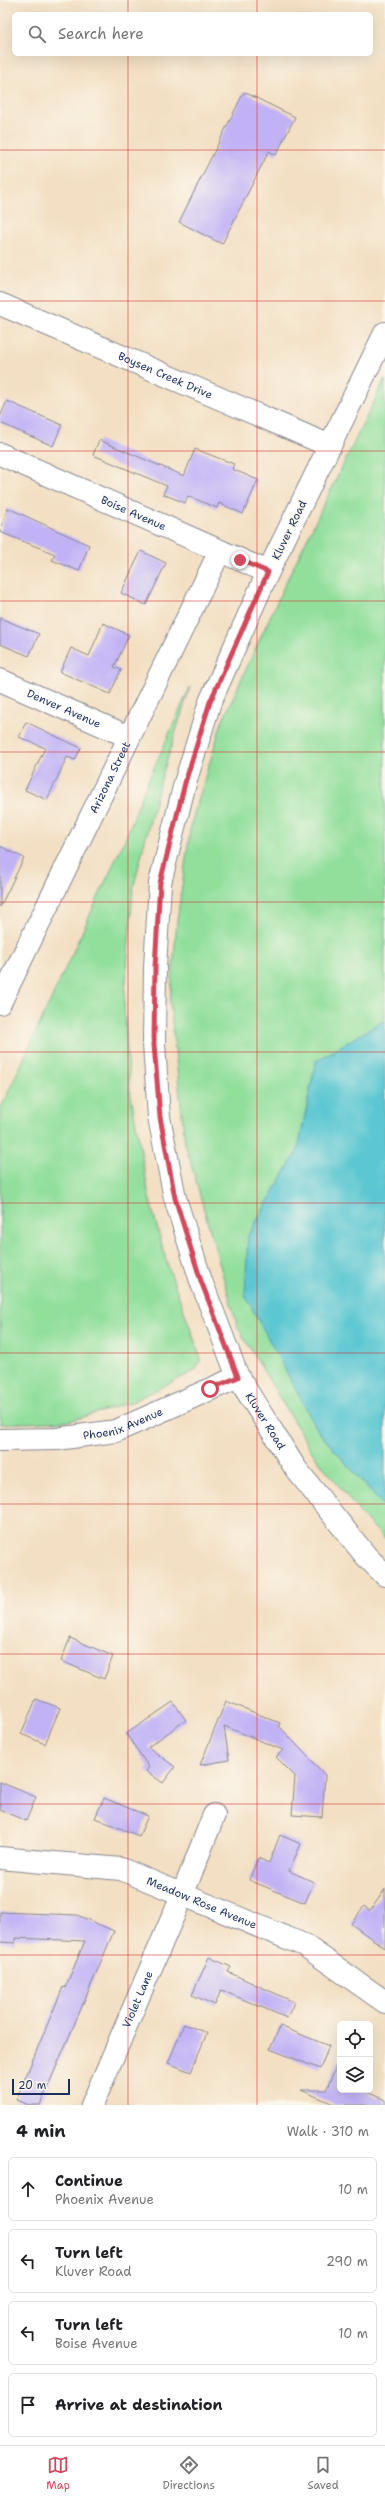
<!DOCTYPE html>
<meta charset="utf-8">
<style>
:root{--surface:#fff;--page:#f6f6f6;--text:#202124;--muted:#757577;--line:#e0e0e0;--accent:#d1495b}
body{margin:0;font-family:"Shantell Sans",sans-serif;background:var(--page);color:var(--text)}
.controls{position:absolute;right:12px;bottom:12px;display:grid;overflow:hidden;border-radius:6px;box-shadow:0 4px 16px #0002}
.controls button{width:36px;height:36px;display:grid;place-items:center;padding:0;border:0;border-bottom:1px solid var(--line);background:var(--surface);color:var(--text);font:20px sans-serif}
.scale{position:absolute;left:12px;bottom:10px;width:58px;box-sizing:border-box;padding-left:4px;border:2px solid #1b2f5e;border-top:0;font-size:11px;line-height:14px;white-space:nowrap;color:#1b2f5e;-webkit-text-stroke:3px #fbf7ec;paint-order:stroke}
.stop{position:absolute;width:12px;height:12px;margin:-9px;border:3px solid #d1495b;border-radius:50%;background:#fff}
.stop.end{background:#d1495b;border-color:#fff;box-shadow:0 1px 4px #0008}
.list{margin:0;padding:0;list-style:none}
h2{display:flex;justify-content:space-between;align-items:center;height:52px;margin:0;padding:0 16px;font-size:17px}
h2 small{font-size:13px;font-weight:400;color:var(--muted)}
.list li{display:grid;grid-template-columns:26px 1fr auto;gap:12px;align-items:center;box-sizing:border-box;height:64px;margin:0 8px 8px;padding:0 8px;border:1px solid var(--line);border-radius:6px}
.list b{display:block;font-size:15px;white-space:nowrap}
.list p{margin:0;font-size:13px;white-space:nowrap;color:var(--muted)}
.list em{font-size:13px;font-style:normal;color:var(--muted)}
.icon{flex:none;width:22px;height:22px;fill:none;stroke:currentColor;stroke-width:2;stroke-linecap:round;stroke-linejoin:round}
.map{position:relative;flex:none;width:385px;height:2105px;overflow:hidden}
.search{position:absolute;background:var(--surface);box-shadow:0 4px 16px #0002;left:12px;right:12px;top:12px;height:44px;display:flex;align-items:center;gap:10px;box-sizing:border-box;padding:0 14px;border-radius:6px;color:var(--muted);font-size:15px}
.sheet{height:340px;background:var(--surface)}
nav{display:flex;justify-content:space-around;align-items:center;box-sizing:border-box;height:56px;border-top:1px solid var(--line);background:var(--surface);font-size:11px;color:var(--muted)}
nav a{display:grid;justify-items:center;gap:2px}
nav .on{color:var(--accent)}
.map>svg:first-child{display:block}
</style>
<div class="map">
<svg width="385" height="2105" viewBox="0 0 385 2105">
<rect width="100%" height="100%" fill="#fbf7ec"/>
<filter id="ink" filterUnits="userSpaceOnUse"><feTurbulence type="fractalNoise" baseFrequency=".025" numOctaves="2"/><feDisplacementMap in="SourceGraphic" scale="8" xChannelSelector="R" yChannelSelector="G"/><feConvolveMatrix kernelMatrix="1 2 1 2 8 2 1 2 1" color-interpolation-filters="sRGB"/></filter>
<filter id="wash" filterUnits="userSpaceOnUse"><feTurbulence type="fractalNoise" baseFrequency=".012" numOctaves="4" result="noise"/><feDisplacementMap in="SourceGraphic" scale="16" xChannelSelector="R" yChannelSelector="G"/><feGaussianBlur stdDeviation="0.9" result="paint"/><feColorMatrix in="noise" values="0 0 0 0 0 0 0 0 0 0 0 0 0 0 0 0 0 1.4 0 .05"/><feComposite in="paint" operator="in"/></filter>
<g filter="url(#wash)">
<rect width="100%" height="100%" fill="#f3dfc3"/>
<path fill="#92df9c" stroke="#56877d" d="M 385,379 L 385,1020 L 316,1061 L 298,1150 L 248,1236 L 318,1431 L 385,1508 L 385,1539 L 364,1518 L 312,1452 L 238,1328 L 185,1143 L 170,1003 L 177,921 L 191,824 L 222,722 L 286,582 Z
M 190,687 L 158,789 L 133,889 L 124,1006 L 130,1090 L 149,1197 L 166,1260 L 201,1359 L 195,1371 L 129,1403 L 70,1421 L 0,1424 L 0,1110 L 126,837 L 145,788 Z"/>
<path fill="#5bc7d2" stroke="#3b7b98" d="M 385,1020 L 385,1508 L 318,1431 L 245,1295 L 248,1236 L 298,1150 L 316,1061 Z"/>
<g id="blocks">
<path fill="#c1b2f6" d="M 244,92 L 295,117 L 276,155 L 269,151 L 222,244 L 179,222 Z
M 7,401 L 62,425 L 53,446 L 0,423 L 0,417 Z
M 99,440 L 184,476 L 195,449 L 234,464 L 232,469 L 258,480 L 243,514 L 219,503 L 217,508 L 188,496 L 185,503 L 163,494 L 167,486 L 93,455 Z
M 8,508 L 89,545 L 79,571 L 52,560 L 55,554 L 0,532 Z
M 141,551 L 166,563 L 146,605 L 121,593 Z
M 0,618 L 39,634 L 29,656 L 0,644 Z
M 103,623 L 129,635 L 114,667 L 121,670 L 110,694 L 60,672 L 71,648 L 89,656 Z
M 26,722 L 81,748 L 75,760 L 67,757 L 47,800 L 25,790 L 45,748 L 19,737 Z
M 0,846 L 24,858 L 0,907 Z
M 70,1638 L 113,1656 L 104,1679 L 61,1661 Z
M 36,1699 L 60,1708 L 45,1744 L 21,1734 Z
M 226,1701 L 280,1723 L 279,1726 L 325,1775 L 322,1817 L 292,1815 L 295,1776 L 276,1757 L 283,1750 L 224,1726 L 229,1760 L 200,1765 Z
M 173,1702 L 186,1720 L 148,1747 L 175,1767 L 163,1783 L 146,1771 L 149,1767 L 126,1734 Z
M 0,1782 L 36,1797 L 26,1821 L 0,1810 Z
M 104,1798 L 148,1816 L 139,1836 L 95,1818 Z
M 280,1835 L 301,1844 L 289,1871 L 314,1882 L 305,1903 L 249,1880 L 258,1858 L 269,1863 Z
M 385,1889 L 385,1948 L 351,1924 L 364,1906 L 370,1911 Z
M 0,1912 L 77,1915 L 114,1931 L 40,2105 L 29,2105 L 16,2100 L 63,1987 L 65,1988 L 85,1941 L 15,1938 L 15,1943 L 0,1942 Z
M 209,1957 L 231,1967 L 228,1972 L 294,2002 L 287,2018 L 221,1990 L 215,2005 L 192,1995 Z
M 184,2024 L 207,2033 L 191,2072 L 168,2063 Z
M 280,2026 L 329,2046 L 320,2069 L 270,2049 Z
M 340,2058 L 340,2090 L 362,2090 L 385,2100 L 385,2105 L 336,2105 L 301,2090 L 326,2090 Z"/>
</g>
</g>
<g filter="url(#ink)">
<use href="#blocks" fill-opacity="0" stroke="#878790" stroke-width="1"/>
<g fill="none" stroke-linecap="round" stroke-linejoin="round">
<g stroke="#878790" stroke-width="24">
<g id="minor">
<path id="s1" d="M 0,304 L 330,446"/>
<path id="s2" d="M 0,454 L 268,572"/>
<path id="s3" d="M 0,680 L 129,737"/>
<path id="s4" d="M 0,1003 L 220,551"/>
<path id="s5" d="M 0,1440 L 57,1439 L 116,1431 L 238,1377"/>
<path id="s6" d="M 0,1858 L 121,1869 L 304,1945 L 385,2002"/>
<path id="s7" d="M 92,2105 L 183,1893 L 214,1815"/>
</g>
</g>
<g stroke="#878790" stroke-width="24">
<g id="tertiary">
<path id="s8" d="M 385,333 L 268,572 L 210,702 L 185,783 L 160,883 L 155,967 L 154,1044 L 159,1117 L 175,1198 L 201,1281 L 238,1377 L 296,1469 L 366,1556 L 385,1575"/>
</g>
</g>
<use href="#minor" stroke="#fff" stroke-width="22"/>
<use href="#tertiary" stroke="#fff" stroke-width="22"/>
</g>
</g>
<g fill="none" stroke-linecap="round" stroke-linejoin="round" filter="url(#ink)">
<path stroke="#d1495b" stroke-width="5" d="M 210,1389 L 238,1377 L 201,1281 L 175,1198 L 160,1117 L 154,1044 L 155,967 L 160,883 L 185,783 L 210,702 L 268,572 L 240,560"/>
</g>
<path fill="none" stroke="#d62828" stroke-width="1" stroke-opacity="0.55" d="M 128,0 L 128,14M 257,0 L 257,14M 128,54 L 128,2105M 257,54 L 257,2105M 0,150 L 385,150M 0,301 L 385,301M 0,451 L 385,451M 0,601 L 385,601M 0,752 L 385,752M 0,902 L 385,902M 0,1052 L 385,1052M 0,1203 L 385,1203M 0,1353 L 385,1353M 0,1504 L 385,1504M 0,1654 L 385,1654M 0,1804 L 385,1804M 0,1955 L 385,1955"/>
<g text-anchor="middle" stroke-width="3" stroke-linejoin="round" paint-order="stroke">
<g font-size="11" fill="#1b2f5e" stroke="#fbf7ec">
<text dy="4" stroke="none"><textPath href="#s1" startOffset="180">Boysen Creek Drive</textPath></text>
<text dy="4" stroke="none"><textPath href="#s2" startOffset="146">Boise Avenue</textPath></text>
<text transform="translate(289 530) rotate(-64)" y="4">Kluver Road</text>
<text dy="4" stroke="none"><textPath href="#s3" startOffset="70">Denver Avenue</textPath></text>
<text dy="4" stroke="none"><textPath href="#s4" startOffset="251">Arizona Street</textPath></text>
<text dy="4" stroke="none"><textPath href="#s8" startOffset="1155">Kluver Road</textPath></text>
<text dy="4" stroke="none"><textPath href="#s5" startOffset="125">Phoenix Avenue</textPath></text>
<text dy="4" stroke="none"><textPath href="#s6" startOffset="209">Meadow Rose Avenue</textPath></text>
<text dy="4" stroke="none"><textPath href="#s7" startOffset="115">Violet Lane</textPath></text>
</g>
</g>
</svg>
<div class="controls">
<button><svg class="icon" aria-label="locate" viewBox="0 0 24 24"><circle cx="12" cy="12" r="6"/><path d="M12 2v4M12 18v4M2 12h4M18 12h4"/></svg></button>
<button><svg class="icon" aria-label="layers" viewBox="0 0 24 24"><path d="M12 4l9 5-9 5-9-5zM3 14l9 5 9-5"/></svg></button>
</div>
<div class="scale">20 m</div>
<div class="stop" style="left:210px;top:1389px"></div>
<div class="stop end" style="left:240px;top:560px"></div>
<div class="search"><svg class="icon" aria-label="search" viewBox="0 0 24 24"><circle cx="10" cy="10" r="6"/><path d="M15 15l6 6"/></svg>Search here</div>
</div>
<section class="sheet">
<h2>4 min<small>Walk · 310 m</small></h2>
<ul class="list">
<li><svg class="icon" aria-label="ahead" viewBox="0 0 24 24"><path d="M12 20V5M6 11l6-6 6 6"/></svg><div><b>Continue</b><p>Phoenix Avenue</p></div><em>10 m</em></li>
<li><svg class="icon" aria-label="left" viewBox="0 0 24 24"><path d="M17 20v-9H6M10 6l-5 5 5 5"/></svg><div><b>Turn left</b><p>Kluver Road</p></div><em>290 m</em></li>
<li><svg class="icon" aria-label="left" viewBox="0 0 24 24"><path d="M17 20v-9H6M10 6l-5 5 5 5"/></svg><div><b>Turn left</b><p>Boise Avenue</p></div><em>10 m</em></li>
<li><svg class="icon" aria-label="arrive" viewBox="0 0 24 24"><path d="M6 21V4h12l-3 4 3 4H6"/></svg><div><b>Arrive at destination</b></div></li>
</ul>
</section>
<nav>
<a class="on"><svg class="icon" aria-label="map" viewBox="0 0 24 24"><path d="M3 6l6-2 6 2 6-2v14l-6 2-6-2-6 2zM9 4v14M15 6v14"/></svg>Map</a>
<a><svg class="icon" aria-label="directions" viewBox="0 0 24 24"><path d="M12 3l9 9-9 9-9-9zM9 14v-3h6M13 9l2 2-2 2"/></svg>Directions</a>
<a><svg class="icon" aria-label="saved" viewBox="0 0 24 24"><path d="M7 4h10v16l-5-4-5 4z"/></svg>Saved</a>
</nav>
